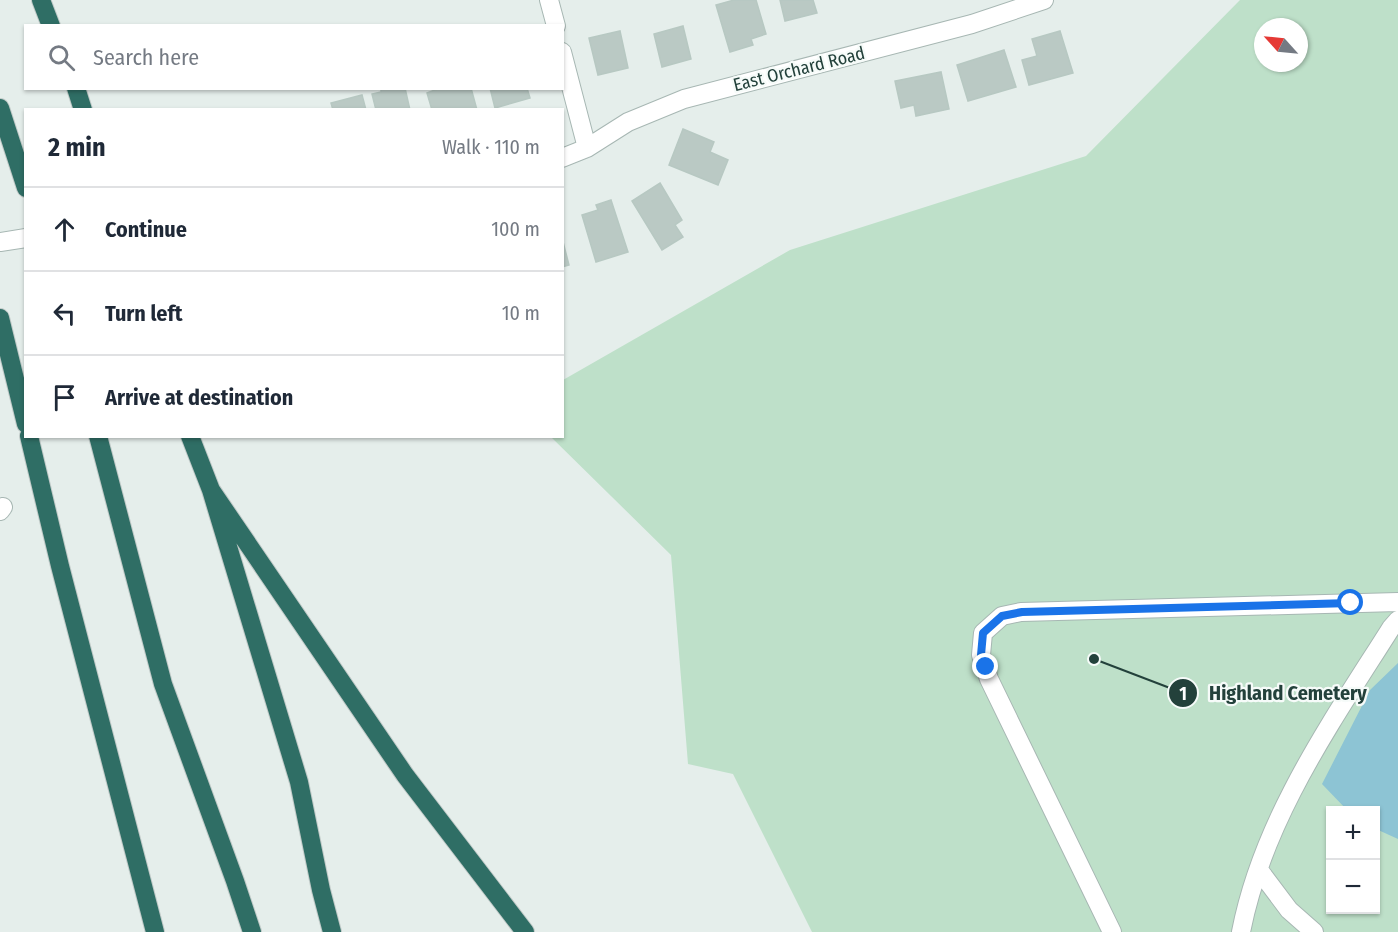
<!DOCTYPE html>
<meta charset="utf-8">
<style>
:root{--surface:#fff;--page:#f2f2f3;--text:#1f2937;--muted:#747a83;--line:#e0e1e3}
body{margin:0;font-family:"Fira Sans Condensed",sans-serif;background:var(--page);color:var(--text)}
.controls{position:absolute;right:18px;bottom:18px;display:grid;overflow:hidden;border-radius:0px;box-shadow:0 2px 4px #0004}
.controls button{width:54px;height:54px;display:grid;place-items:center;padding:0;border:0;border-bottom:2px solid var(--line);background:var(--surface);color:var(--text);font:30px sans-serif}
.compass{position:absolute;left:1254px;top:18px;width:54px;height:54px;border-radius:50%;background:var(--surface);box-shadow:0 2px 4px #0004;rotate:297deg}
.stop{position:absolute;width:18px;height:18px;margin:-14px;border:4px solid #1a73e8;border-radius:50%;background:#fff}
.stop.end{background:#1a73e8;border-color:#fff;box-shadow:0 2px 6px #0008}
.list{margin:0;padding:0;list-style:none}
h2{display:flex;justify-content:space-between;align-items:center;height:78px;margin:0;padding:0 24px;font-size:26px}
h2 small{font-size:20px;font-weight:400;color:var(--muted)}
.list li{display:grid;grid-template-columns:39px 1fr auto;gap:18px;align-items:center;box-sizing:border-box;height:84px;padding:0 24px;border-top:2px solid var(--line)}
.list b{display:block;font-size:22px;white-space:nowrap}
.list em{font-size:20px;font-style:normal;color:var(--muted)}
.icon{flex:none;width:33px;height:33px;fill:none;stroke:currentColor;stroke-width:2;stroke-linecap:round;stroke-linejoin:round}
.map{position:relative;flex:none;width:1398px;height:932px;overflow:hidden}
.search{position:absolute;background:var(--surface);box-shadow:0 2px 4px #0004;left:24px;top:24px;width:540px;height:66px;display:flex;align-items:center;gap:15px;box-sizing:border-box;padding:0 21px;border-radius:0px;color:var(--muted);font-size:22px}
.panel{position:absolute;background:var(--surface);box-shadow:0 2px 4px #0004;left:24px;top:108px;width:540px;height:330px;border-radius:0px}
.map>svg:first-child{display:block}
</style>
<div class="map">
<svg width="1398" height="932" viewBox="0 0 1398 932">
<rect width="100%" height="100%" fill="#e5eeeb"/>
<path fill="#bee0c9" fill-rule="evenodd" d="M 1240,0 L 1398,0 L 1398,932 L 812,932 L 733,774 L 688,764 L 671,555 L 551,437 L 562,436 L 563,380 L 790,250 L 1086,156 ZM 1263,27 L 1299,27 L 1299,63 L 1263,63 ZM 1330,810 L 1376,810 L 1376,910 L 1330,910 Z"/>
<path fill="#8dc4d4" d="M 1398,663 L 1398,839 L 1376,829 L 1376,810 L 1347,810 L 1322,784 L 1370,690 Z"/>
<path fill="#bac9c4" stroke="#b7c8c2" stroke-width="1.5" d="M 734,0 L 756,0 L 766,34 L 751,39 L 753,45 L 730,52 L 716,5 Z
M 780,0 L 813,0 L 817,13 L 785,21 Z
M 683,26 L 691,59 L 662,67 L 654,34 Z
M 620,31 L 628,68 L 598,75 L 589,38 Z
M 1060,31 L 1073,73 L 1029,85 L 1022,60 L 1037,56 L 1032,39 Z
M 1004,50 L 1016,87 L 968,101 L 957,65 Z
M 941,72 L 949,109 L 916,116 L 914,105 L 901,108 L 895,81 Z
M 381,88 L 405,88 L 410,110 L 376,110 L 372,94 L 381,92 Z
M 440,88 L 471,88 L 477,110 L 432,110 L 427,93 Z
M 490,88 L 527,88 L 530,98 L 495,108 Z
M 362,95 L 366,110 L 333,110 L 331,103 Z
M 683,129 L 714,142 L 710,152 L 728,160 L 718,185 L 669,165 Z
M 660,183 L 682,220 L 675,225 L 683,237 L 662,250 L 632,201 Z
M 611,200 L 628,252 L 596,262 L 582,215 L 598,210 L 596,205 Z
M 562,238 L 569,265 L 562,267 Z"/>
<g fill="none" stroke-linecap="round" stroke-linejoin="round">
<g stroke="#a7b7b3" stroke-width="20">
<path id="minor" d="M 549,0 L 556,26
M 562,52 L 587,148
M 562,158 L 587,148 L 628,122 L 684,99 L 972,24 L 1044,0
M 0,242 L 26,238
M 0,511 L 3,507
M 1259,870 L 1289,910 L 1314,932
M 1112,932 L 989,679 L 981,655 L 983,633 L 1002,616 L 1021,612 L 1398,602
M 1241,932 C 1263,819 1331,723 1391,628 L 1398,620"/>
</g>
<g stroke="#c1cac8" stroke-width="20">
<path id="highway" d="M 41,0 L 51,26
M 76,88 L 83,110
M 0,108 L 26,188
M 0,318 L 26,424
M 29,436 L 60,566 L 155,932
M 98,436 L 163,684 L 235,881 L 252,932
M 190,436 L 211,490 L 299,782 L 321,890 L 332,932
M 211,490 L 405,775 L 525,932"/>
</g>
<use href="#minor" stroke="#fff" stroke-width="18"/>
<use href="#highway" stroke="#2f6e65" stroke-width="18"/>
</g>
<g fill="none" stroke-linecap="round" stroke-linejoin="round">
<path stroke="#1a73e8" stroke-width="8" d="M 986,667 L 981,655 L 983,633 L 1002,616 L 1022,612 L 1351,603"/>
</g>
<g text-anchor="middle" stroke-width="4.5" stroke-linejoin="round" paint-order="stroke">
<g font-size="18" fill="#23413b" stroke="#f6fbf9">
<text transform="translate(799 69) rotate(-14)" y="6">East Orchard Road</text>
</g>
</g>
<path fill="none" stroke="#23413b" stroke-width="2" d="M1094 659L1183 693"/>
<g fill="#23413b" stroke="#f6fbf9" stroke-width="2">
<circle cx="1094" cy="659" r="6"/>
<circle cx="1183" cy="693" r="15"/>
</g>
<g font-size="18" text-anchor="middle" font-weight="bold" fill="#fff">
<text x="1183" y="700">1</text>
</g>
<g font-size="20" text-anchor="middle" font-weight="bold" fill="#23413b" stroke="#f6fbf9" stroke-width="4.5" stroke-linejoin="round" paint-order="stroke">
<text x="1288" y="700">Highland Cemetery</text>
</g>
</svg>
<div class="controls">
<button>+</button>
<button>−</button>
</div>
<svg class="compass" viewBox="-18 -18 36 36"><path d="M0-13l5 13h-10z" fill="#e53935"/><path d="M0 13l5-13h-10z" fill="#747a83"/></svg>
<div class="stop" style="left:1351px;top:603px"></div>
<div class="stop end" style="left:986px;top:667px"></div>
<div class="search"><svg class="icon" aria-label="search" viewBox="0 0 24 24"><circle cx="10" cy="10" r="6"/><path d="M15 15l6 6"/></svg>Search here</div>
<section class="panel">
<h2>2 min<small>Walk · 110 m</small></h2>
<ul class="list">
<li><svg class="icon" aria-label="ahead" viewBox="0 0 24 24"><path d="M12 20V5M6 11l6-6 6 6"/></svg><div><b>Continue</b></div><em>100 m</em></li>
<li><svg class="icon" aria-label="left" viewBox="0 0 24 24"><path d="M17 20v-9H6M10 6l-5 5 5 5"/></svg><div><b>Turn left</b></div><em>10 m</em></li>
<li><svg class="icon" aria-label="arrive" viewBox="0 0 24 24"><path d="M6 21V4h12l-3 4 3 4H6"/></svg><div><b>Arrive at destination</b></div></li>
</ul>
</section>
</div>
